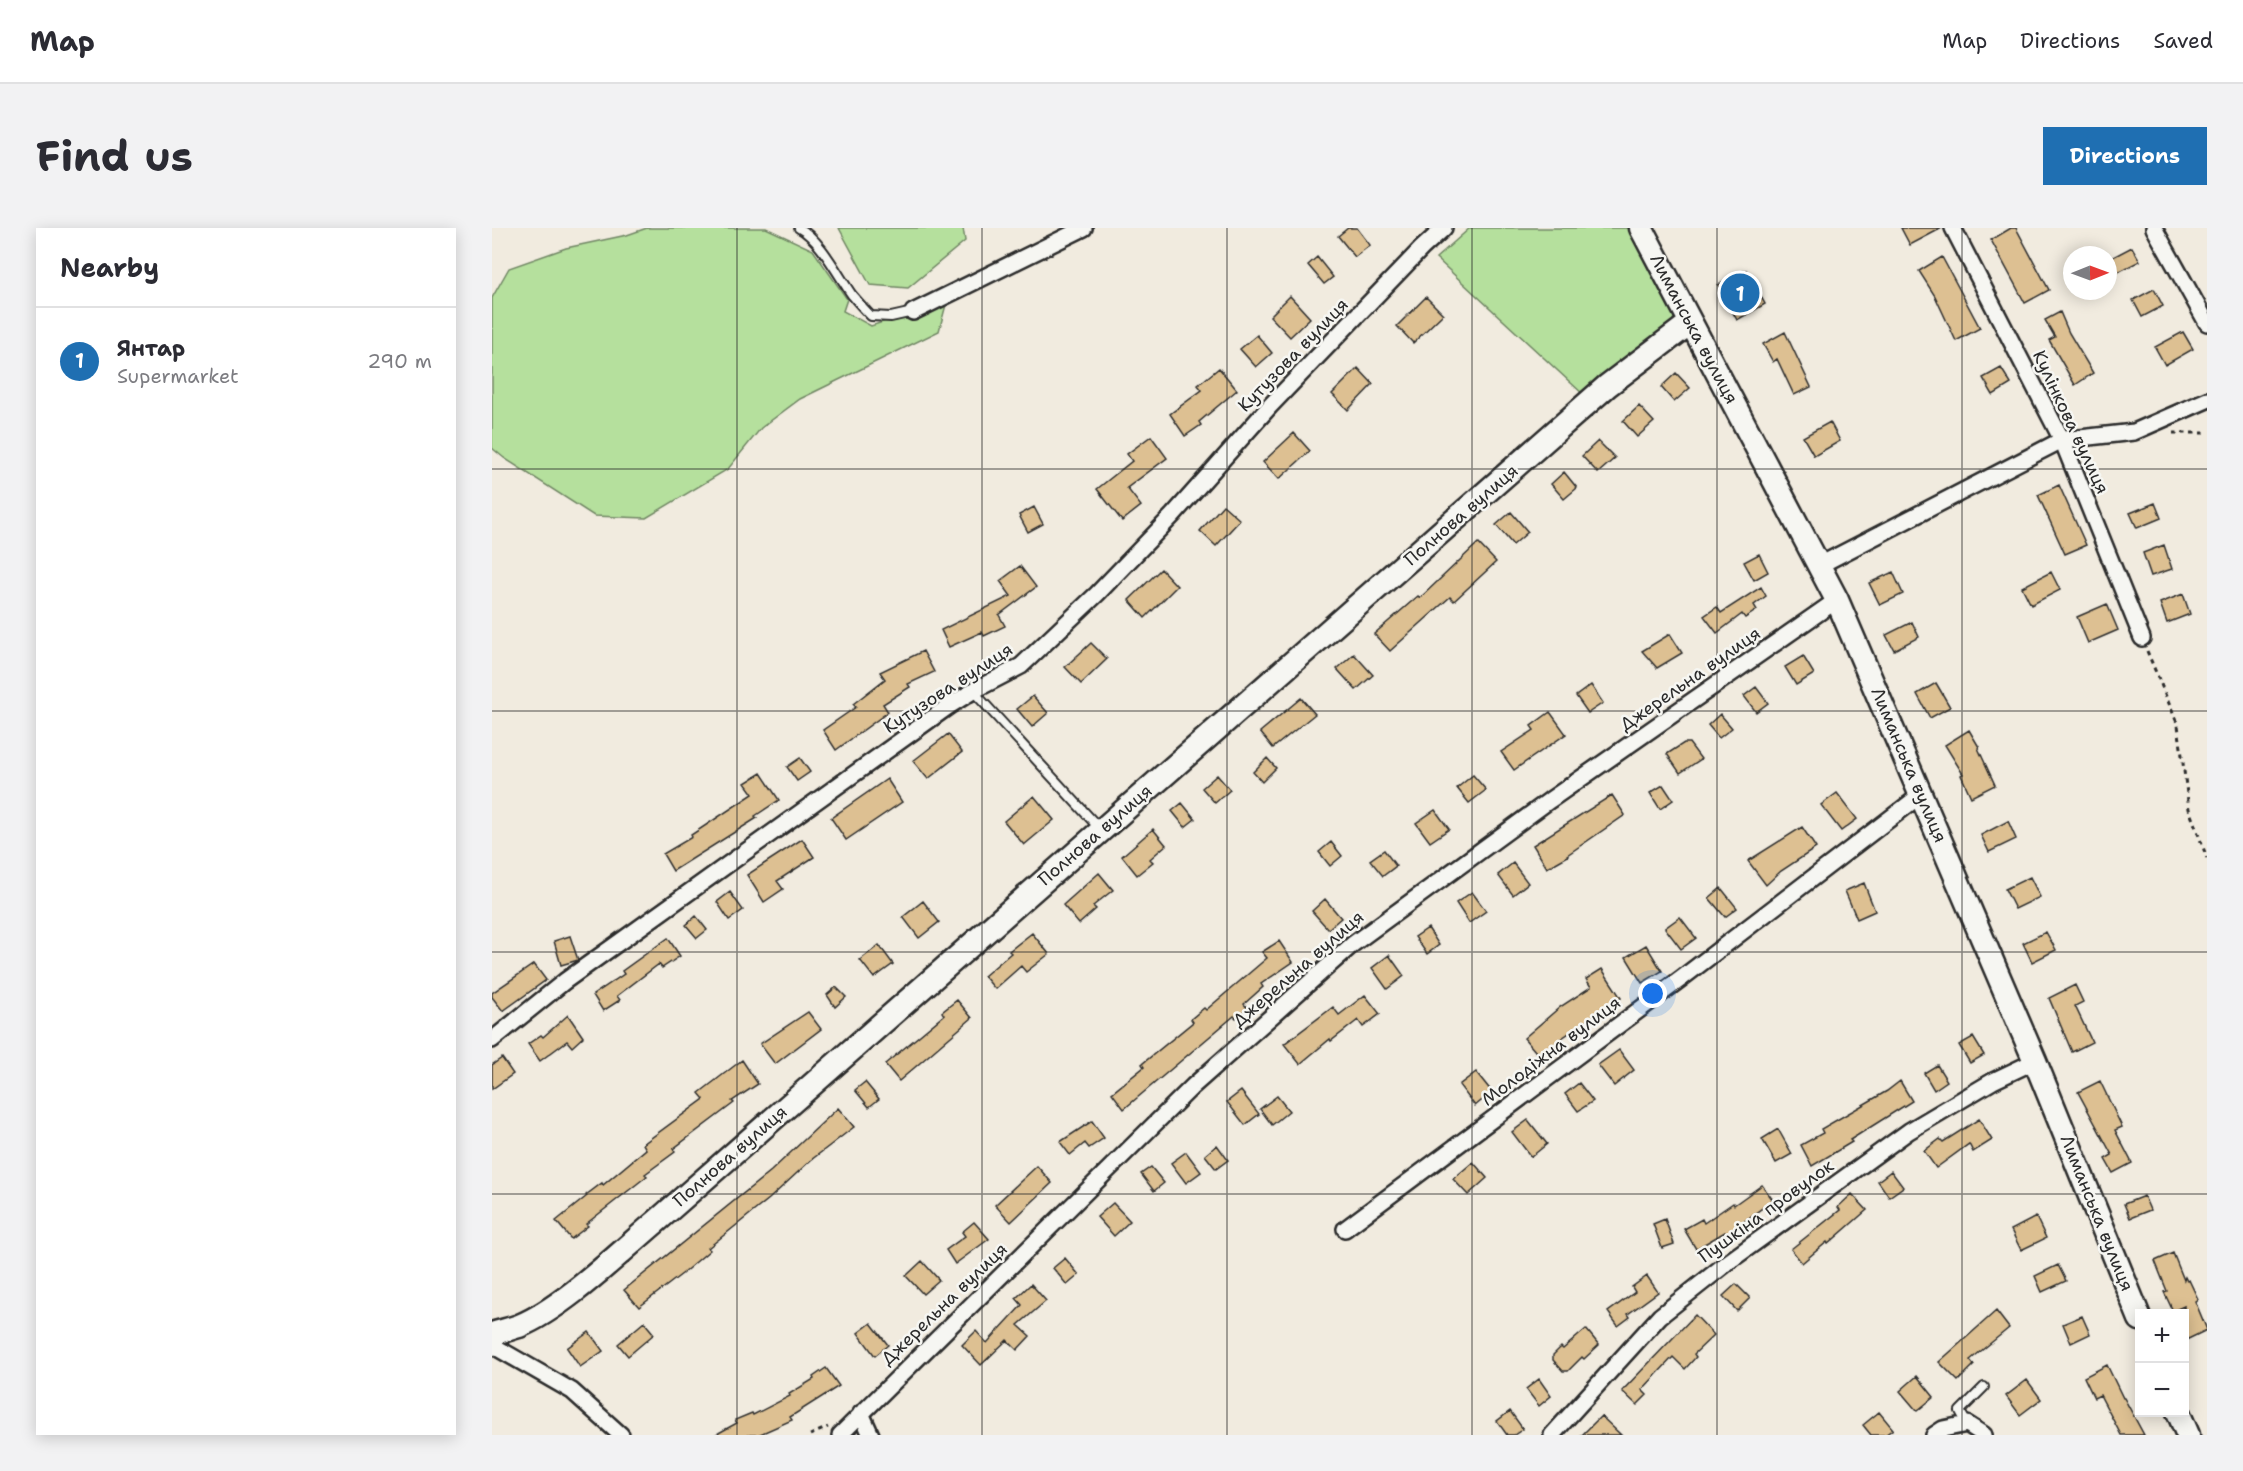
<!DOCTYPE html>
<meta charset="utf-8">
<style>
:root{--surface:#fff;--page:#f2f2f3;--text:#2b2b33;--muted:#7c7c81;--line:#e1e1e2;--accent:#1f6fb2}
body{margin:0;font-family:"Shantell Sans",sans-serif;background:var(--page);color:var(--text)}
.controls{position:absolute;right:18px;bottom:18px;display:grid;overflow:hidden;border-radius:0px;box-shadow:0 3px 15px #0003}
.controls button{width:54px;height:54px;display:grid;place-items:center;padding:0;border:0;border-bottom:2px solid var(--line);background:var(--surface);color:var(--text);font:30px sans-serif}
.compass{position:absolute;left:1571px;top:18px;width:54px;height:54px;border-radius:50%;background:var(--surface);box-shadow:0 3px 15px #0003;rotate:89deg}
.you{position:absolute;left:1161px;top:766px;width:21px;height:21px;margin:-15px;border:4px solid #fff;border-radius:50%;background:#1a73e8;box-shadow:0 0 0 9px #1a73e833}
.badge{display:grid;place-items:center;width:39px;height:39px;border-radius:50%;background:var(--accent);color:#fff;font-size:20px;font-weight:700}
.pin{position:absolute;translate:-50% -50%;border:3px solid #fff;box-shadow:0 2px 6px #0006}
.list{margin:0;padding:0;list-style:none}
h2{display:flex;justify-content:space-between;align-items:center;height:78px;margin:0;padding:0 24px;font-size:26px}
h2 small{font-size:20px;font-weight:400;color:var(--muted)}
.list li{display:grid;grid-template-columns:39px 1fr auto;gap:18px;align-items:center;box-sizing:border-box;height:108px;padding:0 24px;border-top:2px solid var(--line)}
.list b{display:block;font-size:22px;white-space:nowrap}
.list p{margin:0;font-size:20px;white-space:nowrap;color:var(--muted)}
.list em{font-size:20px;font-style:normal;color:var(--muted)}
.map{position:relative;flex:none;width:1715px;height:1207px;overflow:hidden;border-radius:0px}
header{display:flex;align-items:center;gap:36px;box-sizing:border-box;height:84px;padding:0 30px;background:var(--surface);border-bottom:2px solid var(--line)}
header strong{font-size:28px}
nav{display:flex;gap:33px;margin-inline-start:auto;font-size:21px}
.intro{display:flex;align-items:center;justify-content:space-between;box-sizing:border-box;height:144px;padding:0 36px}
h1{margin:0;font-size:42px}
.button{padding:15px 27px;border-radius:0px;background:var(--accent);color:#fff;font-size:21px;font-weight:700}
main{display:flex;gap:36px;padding:0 36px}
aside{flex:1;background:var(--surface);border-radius:0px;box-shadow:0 3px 15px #0003}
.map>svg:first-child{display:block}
</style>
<header>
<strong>Map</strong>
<nav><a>Map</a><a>Directions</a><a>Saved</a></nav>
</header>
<div class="intro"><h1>Find us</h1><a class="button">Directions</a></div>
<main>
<aside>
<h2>Nearby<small></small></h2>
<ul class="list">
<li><span class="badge">1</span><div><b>Янтар</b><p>Supermarket</p></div><em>290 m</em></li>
</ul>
</aside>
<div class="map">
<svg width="1715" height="1207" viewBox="0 0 1715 1207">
<rect width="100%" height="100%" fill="#f1ebdf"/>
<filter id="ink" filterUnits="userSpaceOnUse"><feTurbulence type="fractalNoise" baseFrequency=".0167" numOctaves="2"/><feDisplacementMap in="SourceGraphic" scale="12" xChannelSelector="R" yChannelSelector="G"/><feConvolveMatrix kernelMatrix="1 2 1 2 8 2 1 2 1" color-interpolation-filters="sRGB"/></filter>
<g filter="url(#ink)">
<path fill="#b5e09d" stroke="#708664" stroke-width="1.5" d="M 155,0 L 274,0 L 321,22 L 355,71 L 351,83 L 379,98 L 455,73 L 447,103 L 308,171 L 269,200 L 236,241 L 154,290 L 102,288 L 12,230 L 0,220 L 0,70 L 17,40 L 74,20 L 135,7 Z
M 347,0 L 471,0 L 473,13 L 416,60 L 378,57 Z
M 978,0 L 1142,0 L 1183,82 L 1181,94 L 1092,167 L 944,30 Z"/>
<path fill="#ddc092" stroke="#2b2b2b" stroke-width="1.5" d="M 856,0 L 865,0 L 878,17 L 863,29 L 846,8 Z
M 1409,0 L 1450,0 L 1418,17 Z
M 1519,0 L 1524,0 L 1557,62 L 1533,75 L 1499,12 Z
M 1640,19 L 1648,33 L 1626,44 L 1619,30 Z
M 825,29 L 841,49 L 832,56 L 816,37 Z
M 1450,29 L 1488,100 L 1464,113 L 1443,68 L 1427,43 Z
M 1254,42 L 1273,76 L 1245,92 L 1226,57 Z
M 1662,61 L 1671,78 L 1650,89 L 1641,72 Z
M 798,68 L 818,90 L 798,109 L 778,88 Z
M 934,69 L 951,86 L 921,115 L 905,98 Z
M 1568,84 L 1577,105 L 1601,145 L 1583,157 L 1557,112 L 1563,109 L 1553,92 Z
M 1293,104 L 1319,159 L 1302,167 L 1285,131 L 1281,134 L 1271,116 Z
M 1691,104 L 1701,121 L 1673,137 L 1663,119 Z
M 765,107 L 780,125 L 764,139 L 748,121 Z
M 727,140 L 745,162 L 707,194 L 709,197 L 693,208 L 678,186 L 710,162 L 706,157 Z
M 866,140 L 881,156 L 856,182 L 840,166 Z
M 1509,140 L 1519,156 L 1501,167 L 1491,150 Z
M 1184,145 L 1198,160 L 1182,174 L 1169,159 Z
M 1147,178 L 1162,194 L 1145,209 L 1131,193 Z
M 1338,194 L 1348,213 L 1322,228 L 1311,209 Z
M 802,205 L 818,223 L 787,251 L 771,234 Z
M 659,208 L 675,230 L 635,260 L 649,278 L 630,293 L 605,261 L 640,233 L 635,226 Z
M 1106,213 L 1123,230 L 1106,245 L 1090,228 Z
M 1072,244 L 1085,260 L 1072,271 L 1059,256 Z
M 1567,257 L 1594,317 L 1573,326 L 1546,267 Z
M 1663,275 L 1669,290 L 1645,300 L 1638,285 Z
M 731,277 L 748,292 L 724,318 L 708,303 Z
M 542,279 L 551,296 L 536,304 L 527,287 Z
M 1019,284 L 1036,304 L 1021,317 L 1004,297 Z
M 986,315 L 1004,334 L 962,373 L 958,369 L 898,423 L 882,406 L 926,368 L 928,370 Z
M 1672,317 L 1680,341 L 1659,348 L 1651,325 Z
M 1267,326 L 1276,344 L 1262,352 L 1252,334 Z
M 528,338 L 544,359 L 507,387 L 513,398 L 492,408 L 490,404 L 457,419 L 449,402 L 519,368 L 508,353 Z
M 669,341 L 685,358 L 653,390 L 637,372 Z
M 1401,344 L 1411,366 L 1388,377 L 1377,355 Z
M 1559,344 L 1568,362 L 1539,377 L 1530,359 Z
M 1269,359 L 1274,368 L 1262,377 L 1265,382 L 1253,390 L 1250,386 L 1225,405 L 1212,388 L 1225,379 L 1229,385 Z
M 1691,366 L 1698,386 L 1675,395 L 1668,375 Z
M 1615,376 L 1626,402 L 1596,415 L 1585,389 Z
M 1420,394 L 1427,409 L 1402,422 L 1394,407 Z
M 1178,406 L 1190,425 L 1165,440 L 1150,423 Z
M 599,415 L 615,431 L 589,456 L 573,439 Z
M 431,423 L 442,444 L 416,456 L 418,459 L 391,476 L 396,484 L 344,522 L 331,502 L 364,479 L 361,476 L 393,451 L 388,444 Z
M 862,426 L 881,447 L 864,462 L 845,441 Z
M 1311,428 L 1322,446 L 1304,457 L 1293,439 Z
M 1444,455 L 1458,479 L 1438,490 L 1425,466 Z
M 1099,457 L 1111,475 L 1096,485 L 1084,468 Z
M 1264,459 L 1276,475 L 1264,484 L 1252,468 Z
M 541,468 L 556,485 L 540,499 L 525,481 Z
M 809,470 L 823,486 L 781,520 L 768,504 Z
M 1058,484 L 1074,506 L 1022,542 L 1009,524 L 1042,502 L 1039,498 Z
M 1228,486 L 1240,500 L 1227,510 L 1216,497 Z
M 1477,502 L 1487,519 L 1486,520 L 1503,557 L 1479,569 L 1469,547 L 1471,546 L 1453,517 Z
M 456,506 L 470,524 L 436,551 L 421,533 Z
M 1192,515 L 1197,515 L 1209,531 L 1188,545 L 1175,526 Z
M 308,530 L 318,544 L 305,553 L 295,539 Z
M 775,530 L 784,540 L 770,554 L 761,544 Z
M 269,545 L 287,572 L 263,588 L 265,590 L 181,643 L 171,626 L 200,609 L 199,607 L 261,566 L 253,555 Z
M 725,547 L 738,562 L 723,575 L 710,560 Z
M 981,547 L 994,562 L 977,575 L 965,560 Z
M 395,551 L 410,574 L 354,612 L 339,590 Z
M 1171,557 L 1181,572 L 1168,581 L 1158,565 Z
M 1345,565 L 1365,591 L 1349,603 L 1329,577 Z
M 1120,567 L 1133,587 L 1075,627 L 1076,628 L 1055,640 L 1041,617 Z
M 542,568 L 562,592 L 532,617 L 512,593 Z
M 690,575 L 703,591 L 693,599 L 680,583 Z
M 943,582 L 957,601 L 938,614 L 924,595 Z
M 1516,593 L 1524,611 L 1497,624 L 1489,607 Z
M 1310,599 L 1324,620 L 1289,643 L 1274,657 L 1256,633 Z
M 661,601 L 674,617 L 658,631 L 661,634 L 645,647 L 630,628 Z
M 310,611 L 322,629 L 285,653 L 291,661 L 272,674 L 255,647 Z
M 839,614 L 850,628 L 838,638 L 827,624 Z
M 892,622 L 904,638 L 891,648 L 878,632 Z
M 1021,635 L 1036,655 L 1021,667 L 1006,647 Z
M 607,645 L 621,662 L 601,678 L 604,681 L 587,696 L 571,677 Z
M 1538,649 L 1548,669 L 1523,681 L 1513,661 Z
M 1372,655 L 1383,683 L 1365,691 L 1353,663 Z
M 1229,660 L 1245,680 L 1233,689 L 1217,670 Z
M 238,664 L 251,682 L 237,692 L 225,674 Z
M 980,664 L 994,683 L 977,695 L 964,675 Z
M 833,671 L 849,690 L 836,701 L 820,683 Z
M 431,673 L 447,694 L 427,710 L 411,689 Z
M 204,688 L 215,702 L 205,710 L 194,697 Z
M 1188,689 L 1204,710 L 1189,721 L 1173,700 Z
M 936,700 L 947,717 L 935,726 L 923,709 Z
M 1554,704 L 1564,722 L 1540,734 L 1531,715 Z
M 540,705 L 557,726 L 534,744 L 529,738 L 503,761 L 492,748 L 519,725 L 517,723 Z
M 78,708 L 86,732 L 69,737 L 62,713 Z
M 176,710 L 188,728 L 170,740 L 167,736 L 125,768 L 128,772 L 111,783 L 101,767 L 132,746 L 130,743 Z
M 787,713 L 801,734 L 769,756 L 771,759 L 752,776 L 756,781 L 744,790 L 742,788 L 632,881 L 620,865 L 652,839 L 650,836 L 701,794 L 699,791 L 712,780 L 714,782 L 775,730 L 770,724 Z
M 387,717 L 401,736 L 382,750 L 368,732 Z
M 1154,717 L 1170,743 L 1150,755 L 1134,729 Z
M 897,727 L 912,748 L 895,761 L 880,740 Z
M 42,736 L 54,752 L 11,783 L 0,769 L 0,765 Z
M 1110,741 L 1129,770 L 1064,814 L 1065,816 L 1049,830 L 1032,810 L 1068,779 L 1099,759 L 1094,751 Z
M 1583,757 L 1591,774 L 1583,778 L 1600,814 L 1580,824 L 1557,770 Z
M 344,759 L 354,769 L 343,779 L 335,767 Z
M 873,767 L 888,786 L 871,799 L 866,792 L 839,813 L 838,811 L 808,836 L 792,816 L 841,779 L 847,787 Z
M 465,772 L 480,790 L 407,853 L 393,836 L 452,787 L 450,784 Z
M 316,784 L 329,801 L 283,836 L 268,816 Z
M 76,787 L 91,809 L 80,819 L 75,813 L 48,833 L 36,816 L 49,807 L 51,809 Z
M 1481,809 L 1492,827 L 1478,835 L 1467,817 Z
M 1127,822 L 1142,842 L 1122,858 L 1106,837 Z
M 10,830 L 21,846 L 0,861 L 0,837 Z
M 250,832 L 266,856 L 240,873 L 242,875 L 181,921 L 183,924 L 153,946 L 155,948 L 94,996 L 96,998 L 79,1011 L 64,993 L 95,968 L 94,967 L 110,955 L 111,957 L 154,921 L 151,916 L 212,871 L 207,865 Z
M 1445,837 L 1455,853 L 1442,862 L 1432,845 Z
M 984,844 L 1000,864 L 983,878 L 967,857 Z
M 1408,853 L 1420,873 L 1358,912 L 1360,914 L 1320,938 L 1309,917 L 1331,905 L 1329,901 L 1395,863 Z
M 1608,853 L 1630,899 L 1623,902 L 1640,935 L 1621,945 L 1613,931 L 1620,927 L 1586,864 Z
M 373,854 L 387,871 L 377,879 L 363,862 Z
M 1087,855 L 1101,873 L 1086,883 L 1073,866 Z
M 749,863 L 767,886 L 753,897 L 735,874 Z
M 785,868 L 797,883 L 780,897 L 768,881 Z
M 346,880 L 362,899 L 319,932 L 277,971 L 216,1020 L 218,1022 L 190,1046 L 147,1079 L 132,1062 L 279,943 Z
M 1487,891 L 1500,912 L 1481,924 L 1477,916 L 1444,940 L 1432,923 L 1448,911 L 1451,914 Z
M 1036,892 L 1055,916 L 1039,929 L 1020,904 Z
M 600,893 L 612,910 L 597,920 L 593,915 L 578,927 L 568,914 Z
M 1286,901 L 1300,926 L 1284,935 L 1270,911 Z
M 725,917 L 736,932 L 724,941 L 713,927 Z
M 694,924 L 709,944 L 694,955 L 679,935 Z
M 981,934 L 995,950 L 976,967 L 961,951 Z
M 545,938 L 560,955 L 519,994 L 503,977 Z
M 659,939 L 672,955 L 662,963 L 649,946 Z
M 1399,943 L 1411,959 L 1397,969 L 1386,953 Z
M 1270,957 L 1281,972 L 1235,1006 L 1233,1004 L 1204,1021 L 1192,1001 L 1210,991 L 1212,995 L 1241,975 L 1242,977 Z
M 1360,966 L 1375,982 L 1336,1016 L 1335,1014 L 1310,1035 L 1299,1021 L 1348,982 L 1346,979 Z
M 1652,968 L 1658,982 L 1638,990 L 1632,976 Z
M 621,975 L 638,993 L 622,1008 L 605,989 Z
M 1544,989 L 1554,1010 L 1529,1022 L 1519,1002 Z
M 1173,991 L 1182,1016 L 1170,1020 L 1161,996 Z
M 482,994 L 497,1011 L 463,1036 L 454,1022 L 473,1008 L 470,1004 Z
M 1681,1025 L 1692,1052 L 1693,1049 L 1695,1053 L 1697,1052 L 1706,1071 L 1703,1073 L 1715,1102 L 1692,1113 L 1692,1078 L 1681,1083 L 1672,1064 L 1675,1063 L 1663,1033 Z
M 573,1030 L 587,1047 L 575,1057 L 561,1040 Z
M 430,1033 L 447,1052 L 431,1066 L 414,1048 Z
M 1566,1037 L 1574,1053 L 1550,1064 L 1543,1048 Z
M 1155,1048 L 1166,1064 L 1136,1086 L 1138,1089 L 1126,1098 L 1116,1084 L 1143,1064 L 1140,1059 Z
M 539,1056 L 554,1073 L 526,1097 L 538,1108 L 525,1122 L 515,1112 L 489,1137 L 470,1117 L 484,1103 L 495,1115 L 530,1077 L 524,1070 Z
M 1244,1056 L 1258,1070 L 1245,1083 L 1231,1068 Z
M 1504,1083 L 1517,1100 L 1478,1132 L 1482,1137 L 1466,1153 L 1447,1134 Z
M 1203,1087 L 1222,1107 L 1202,1126 L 1204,1129 L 1193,1141 L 1181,1129 L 1150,1162 L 1155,1167 L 1145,1177 L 1130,1163 Z
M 1590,1088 L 1598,1106 L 1579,1115 L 1571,1096 Z
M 152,1094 L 162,1106 L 136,1128 L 126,1116 Z
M 379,1095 L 396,1117 L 383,1128 L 366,1105 Z
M 1094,1101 L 1107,1117 L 1092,1131 L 1090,1129 L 1076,1143 L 1071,1143 L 1061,1132 L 1061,1127 L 1069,1119 L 1071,1121 Z
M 97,1104 L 111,1123 L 88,1139 L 75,1120 Z
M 1615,1137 L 1631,1170 L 1632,1170 L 1652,1207 L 1629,1207 L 1608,1167 L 1602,1170 L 1592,1149 Z
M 334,1140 L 347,1158 L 298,1189 L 300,1192 L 266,1207 L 223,1207 L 245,1195 L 243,1192 L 260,1185 L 261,1187 L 298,1168 L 297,1166 L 322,1151 L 321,1149 Z
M 1425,1148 L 1442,1169 L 1425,1183 L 1408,1163 Z
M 1047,1151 L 1059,1168 L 1047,1178 L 1034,1161 Z
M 1535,1152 L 1549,1171 L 1528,1187 L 1514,1168 Z
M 1018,1183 L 1031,1201 L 1022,1207 L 1015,1207 L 1005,1193 Z
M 1387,1184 L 1401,1201 L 1393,1207 L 1379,1207 L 1371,1197 Z
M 1109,1188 L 1129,1207 L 1090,1207 Z"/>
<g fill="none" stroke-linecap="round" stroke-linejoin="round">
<g stroke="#2b2b2b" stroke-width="12">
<path id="lane" d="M 307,0 C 328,11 346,47 360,67 C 366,74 372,81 379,88 L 399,89 L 421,84
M 481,463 L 608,601
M 1475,1196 L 1468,1183 L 1492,1159"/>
</g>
<g stroke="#2b2b2b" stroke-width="20">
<path id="street" d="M 1461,0 L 1570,212 L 1650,410
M 1662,0 L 1715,95
M 421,84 L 592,0
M 1328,337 L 1570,212 L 1642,204 L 1715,172
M 0,812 L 73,753 L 457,478 L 481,463 L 529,438 L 605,366 L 681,287 L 778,178 L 930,20 L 952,0
M 853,1001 L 1190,750 L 1430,566
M 0,1117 L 80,1163 L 129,1207
M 369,1185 L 379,1207
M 348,1207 L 701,858 L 861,716 L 1058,572 L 1345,372
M 1060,1207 L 1168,1088 L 1235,1035 L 1417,903 L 1501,853 L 1543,833
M 1442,1207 L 1451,1201 L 1475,1196 L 1492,1207"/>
</g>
<g stroke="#2b2b2b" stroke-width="27">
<path id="secondary" d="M 1149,0 L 1345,372 L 1543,833 L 1648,1091
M 0,1106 C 9,1103 18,1101 27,1098 C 71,1080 127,1025 165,993 L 1115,158 L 1198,95
M 1686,1184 L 1696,1207"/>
</g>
<path stroke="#2b2b2b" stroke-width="3" stroke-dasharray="4.5 4.5" stroke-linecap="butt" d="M 1681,205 L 1715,205
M 1655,423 L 1686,497 L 1697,581 L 1715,630
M 318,1207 L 336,1199"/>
<use href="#lane" stroke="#f6f6f2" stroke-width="8"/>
<use href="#street" stroke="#f6f6f2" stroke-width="15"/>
<use href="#secondary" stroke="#f6f6f2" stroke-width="22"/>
</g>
</g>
<path fill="none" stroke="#2b2b2b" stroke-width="1.5" stroke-opacity="0.55" d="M 245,0 L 245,1207M 490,0 L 490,1207M 735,0 L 735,1207M 980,0 L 980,1207M 1225,0 L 1225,1207M 1470,0 L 1470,1207M 0,241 L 1715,241M 0,483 L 1715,483M 0,724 L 1715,724M 0,966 L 1715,966"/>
<g text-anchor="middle" stroke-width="5" stroke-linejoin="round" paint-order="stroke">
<g font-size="18" fill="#2b2b2b" stroke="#f6f6f2">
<text transform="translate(1202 101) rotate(62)" y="6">Лиманська вулиця</text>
<text transform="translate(801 127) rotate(-46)" y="6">Кутузова вулиця</text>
<text transform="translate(1579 194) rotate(65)" y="6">Кулінкова вулиця</text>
<text transform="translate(969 287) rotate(-41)" y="6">Полнова вулиця</text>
<text transform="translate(1198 451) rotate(-35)" y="6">Джерельна вулиця</text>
<text transform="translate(456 460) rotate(-33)" y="6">Кутузова вулиця</text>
<text transform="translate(1417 537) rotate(67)" y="6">Лиманська вулиця</text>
<text transform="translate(603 607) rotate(-41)" y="6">Полнова вулиця</text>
<text transform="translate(806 741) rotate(-41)" y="6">Джерельна вулиця</text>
<text transform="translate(1059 823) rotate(-37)" y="6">Молодіжна вулиця</text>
<text transform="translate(238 928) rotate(-41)" y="6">Полнова вулиця</text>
<text transform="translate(1274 983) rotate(-36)" y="6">Пушкіна провулок</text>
<text transform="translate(1605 985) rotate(68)" y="6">Лиманська вулиця</text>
<text transform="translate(452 1076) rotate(-44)" y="6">Джерельна вулиця</text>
</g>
</g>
</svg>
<div class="controls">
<button>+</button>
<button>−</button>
</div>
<svg class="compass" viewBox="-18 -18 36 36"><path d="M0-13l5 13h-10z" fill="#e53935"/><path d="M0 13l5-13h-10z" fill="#7c7c81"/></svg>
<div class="you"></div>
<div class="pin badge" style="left:1248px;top:65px">1</div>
</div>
</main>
